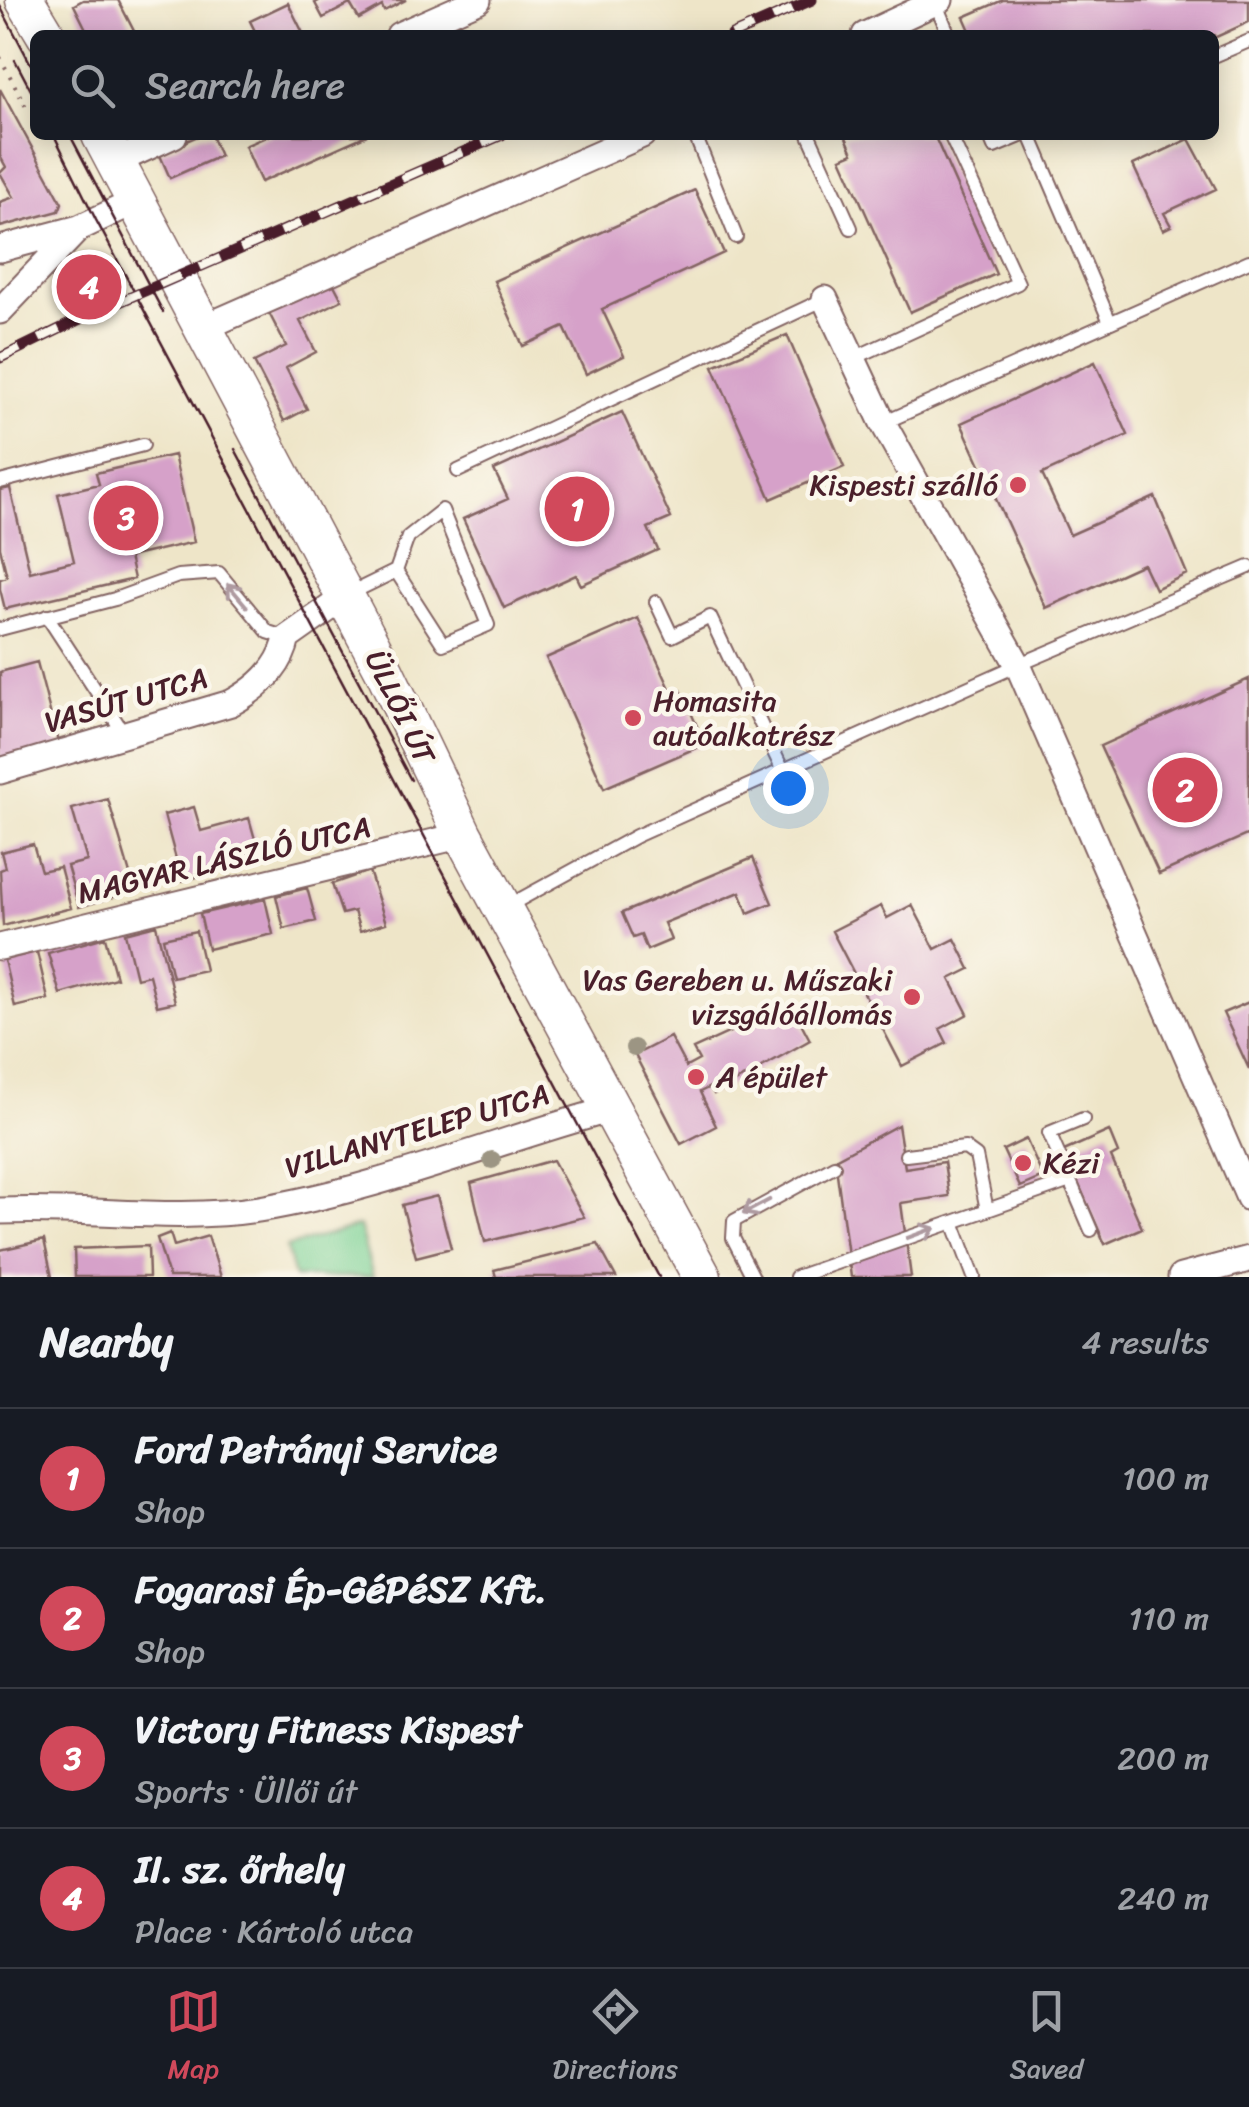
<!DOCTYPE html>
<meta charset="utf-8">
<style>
:root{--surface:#171b24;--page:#242831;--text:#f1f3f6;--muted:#9ea1a6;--line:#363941;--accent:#d1495b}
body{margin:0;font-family:Sriracha,sans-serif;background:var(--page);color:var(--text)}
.you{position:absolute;left:788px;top:788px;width:35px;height:35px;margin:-25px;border:8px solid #fff;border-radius:50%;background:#1a73e8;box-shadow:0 0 0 15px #1a73e833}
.badge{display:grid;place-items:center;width:65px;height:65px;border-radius:50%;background:var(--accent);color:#fff;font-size:32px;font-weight:700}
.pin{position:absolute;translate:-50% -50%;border:5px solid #fff;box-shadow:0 2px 10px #0006}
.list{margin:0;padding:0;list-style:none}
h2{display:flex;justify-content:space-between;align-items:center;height:130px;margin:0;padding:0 40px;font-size:42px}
h2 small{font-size:32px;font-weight:400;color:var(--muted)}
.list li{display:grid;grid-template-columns:65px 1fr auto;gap:30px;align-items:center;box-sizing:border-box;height:140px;padding:0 40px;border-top:2px solid var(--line)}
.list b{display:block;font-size:38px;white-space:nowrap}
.list p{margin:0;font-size:32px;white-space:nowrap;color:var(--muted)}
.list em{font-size:32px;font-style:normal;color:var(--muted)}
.icon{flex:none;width:55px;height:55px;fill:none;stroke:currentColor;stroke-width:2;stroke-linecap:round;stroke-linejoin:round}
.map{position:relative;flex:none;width:1249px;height:1277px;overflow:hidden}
.search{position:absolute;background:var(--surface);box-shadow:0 5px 25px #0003;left:30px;right:30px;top:30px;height:110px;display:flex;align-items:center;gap:25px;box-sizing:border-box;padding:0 35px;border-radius:15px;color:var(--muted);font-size:38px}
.sheet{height:690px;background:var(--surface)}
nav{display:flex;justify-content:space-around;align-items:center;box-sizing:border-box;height:140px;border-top:2px solid var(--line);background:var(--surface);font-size:28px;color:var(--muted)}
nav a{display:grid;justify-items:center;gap:5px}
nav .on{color:var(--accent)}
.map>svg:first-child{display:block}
</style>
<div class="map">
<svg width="1249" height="1277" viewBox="0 0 1249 1277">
<rect width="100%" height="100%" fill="#fbf7ec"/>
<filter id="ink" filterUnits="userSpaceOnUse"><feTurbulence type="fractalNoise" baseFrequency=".01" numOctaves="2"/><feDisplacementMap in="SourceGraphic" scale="20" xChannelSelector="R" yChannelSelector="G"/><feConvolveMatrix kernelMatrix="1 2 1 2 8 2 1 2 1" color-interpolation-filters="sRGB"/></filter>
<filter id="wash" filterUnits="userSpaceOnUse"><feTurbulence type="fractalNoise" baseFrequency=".0048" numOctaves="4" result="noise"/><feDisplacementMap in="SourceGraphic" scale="40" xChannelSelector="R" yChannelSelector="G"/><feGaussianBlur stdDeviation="2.25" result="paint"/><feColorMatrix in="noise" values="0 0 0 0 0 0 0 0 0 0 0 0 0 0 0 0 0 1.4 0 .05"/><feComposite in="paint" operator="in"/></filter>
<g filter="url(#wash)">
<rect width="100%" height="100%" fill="#eee5c8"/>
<path fill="#7cd194" stroke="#637860" stroke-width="2.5" d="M 359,1226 L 373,1277 L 294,1277 L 286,1247 Z"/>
<g id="blocks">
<path fill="#d6a1c9" d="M 83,0 L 118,0 L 136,35 L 89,35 L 74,5 Z
M 321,0 L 406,0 L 384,11 L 382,6 L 359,19 L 350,4 L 323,18 L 315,3 Z
M 1003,0 L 1249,0 L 1249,22 L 1214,38 L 1214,35 L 972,35 L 964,17 Z
M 288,3 L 304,35 L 257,35 L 250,21 Z
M 0,89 L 62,203 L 59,211 L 0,227 L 0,202 L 14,197 L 0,173 L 6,167 L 0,156 Z
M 200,135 L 211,135 L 220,156 L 170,178 L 159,153 Z
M 270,135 L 367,135 L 261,182 L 245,146 Z
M 845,135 L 934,135 L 996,274 L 910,312 L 841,158 L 853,153 Z
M 1189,139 L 1216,189 L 1164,213 L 1171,226 L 1163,230 L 1133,165 Z
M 695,190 L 724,253 L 602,309 L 624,356 L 586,374 L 564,327 L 523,346 L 494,281 Z
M 86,275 L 89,281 L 96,277 L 104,293 L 89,300 L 85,293 L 81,295 L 74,282 Z
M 332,281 L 342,300 L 300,321 L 316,352 L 286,368 L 307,409 L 284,421 L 254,362 L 286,346 L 269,313 Z
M 787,335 L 844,467 L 771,499 L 713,366 Z
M 1095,362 L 1128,435 L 1042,474 L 1070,535 L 1155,497 L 1187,574 L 1155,589 L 1143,564 L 1046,608 L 961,423 Z
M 622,412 L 671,518 L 648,528 L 658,550 L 581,585 L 576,575 L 504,608 L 463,519 L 508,499 L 494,470 Z
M 174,455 L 194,542 L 129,557 L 134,579 L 5,609 L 0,589 L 0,579 L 7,577 L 0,547 L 0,490 L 10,488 L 30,572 L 74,561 L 58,494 L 99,484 L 96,473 Z
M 638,618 L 672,693 L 681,690 L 705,744 L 604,788 L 546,658 Z
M 37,662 L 60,750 L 0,765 L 0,672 Z
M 1249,679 L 1249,834 L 1159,874 L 1100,746 Z
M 108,799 L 135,891 L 79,907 L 67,866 L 87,861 L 72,809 Z
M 194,807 L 201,831 L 249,818 L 258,850 L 224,859 L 226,869 L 182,881 L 164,815 Z
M 33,844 L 41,871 L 60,867 L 71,908 L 3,926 L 0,870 L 5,868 L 1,852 Z
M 753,858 L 772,903 L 748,913 L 740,892 L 664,923 L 671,940 L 647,950 L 641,935 L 633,938 L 622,913 Z
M 369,871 L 386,923 L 360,931 L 354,911 L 342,914 L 332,884 Z
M 307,888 L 316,921 L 284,929 L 276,896 Z
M 265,899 L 273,934 L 208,949 L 200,914 Z
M 912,905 L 935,949 L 955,939 L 970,969 L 950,979 L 968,1014 L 940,1029 L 947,1043 L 902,1066 L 832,931 L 881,906 L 887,918 Z
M 156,925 L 175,1002 L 157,1006 L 149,975 L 136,978 L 125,933 Z
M 196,931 L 205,970 L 172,977 L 163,938 Z
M 105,937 L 116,978 L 60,994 L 48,953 Z
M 37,952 L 48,999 L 15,1007 L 4,960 Z
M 1249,1002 L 1249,1069 L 1223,1013 Z
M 791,1004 L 810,1040 L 714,1094 L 710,1087 L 700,1092 L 716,1126 L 681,1144 L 635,1055 L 670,1037 L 686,1067 L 699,1060 L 693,1049 Z
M 898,1125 L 905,1168 L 944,1162 L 949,1196 L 901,1203 L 911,1277 L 851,1277 L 835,1159 Z
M 1109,1131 L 1118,1153 L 1111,1157 L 1142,1228 L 1105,1244 L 1064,1151 Z
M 1026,1139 L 1043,1177 L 1020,1187 L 1003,1150 Z
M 553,1160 L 584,1217 L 485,1242 L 471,1183 Z
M 437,1196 L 451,1248 L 416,1257 L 402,1205 Z
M 170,1233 L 174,1246 L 208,1236 L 221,1277 L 169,1277 L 157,1238 Z
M 44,1240 L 52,1277 L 0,1277 L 0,1250 Z
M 598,1244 L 616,1277 L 496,1277 L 494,1270 Z
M 148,1246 L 149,1277 L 75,1277 L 74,1249 Z"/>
</g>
</g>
<g filter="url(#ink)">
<use href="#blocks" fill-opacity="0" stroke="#836462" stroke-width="2.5"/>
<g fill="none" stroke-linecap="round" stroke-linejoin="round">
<g stroke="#836462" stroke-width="16">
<path id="service" d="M 935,2 L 949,35
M 1214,56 L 1249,41
M 695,135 L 736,237
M 809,135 L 851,228
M 989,135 L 994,147 L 1023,135
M 1030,135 L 1110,322
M 852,359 L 1018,283 L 950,135
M 883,423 L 1249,261
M 458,471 L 825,299
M 0,482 L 143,445
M 347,595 L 396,571 L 443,644 L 488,625 L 442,510 L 408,537 L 396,571
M 656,602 L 672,636 L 710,617 L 783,771
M 47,616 L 125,735
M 0,629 L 115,599 L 178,576 L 219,573 L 268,632 L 287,638
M 508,906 L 636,836 L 1018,665 L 1249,567
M 906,1155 L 965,1148 L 976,1156 L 987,1210
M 1070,1181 L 1049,1133 L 1083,1119
M 953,1222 L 1070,1181 L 1091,1230
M 753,1277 L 733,1238 L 734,1221 L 834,1166
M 796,1277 L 953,1222 L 974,1277"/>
</g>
<g stroke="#836462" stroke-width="29">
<path id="minor" d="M 399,35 L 478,0
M 865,35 L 940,0
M 115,162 L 174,135
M 0,249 L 79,228 L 136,201
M 825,299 L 883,423 L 1018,665 L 1249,1198
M 0,311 L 79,228
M 203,328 L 642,135
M 0,771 L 231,703 C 257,689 281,668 287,638 L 345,597
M 0,947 L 463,835
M 0,1211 C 87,1207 173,1222 259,1209 C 380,1189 495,1141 612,1109
M 1181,1277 L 1249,1259"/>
</g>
<g stroke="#836462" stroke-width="41">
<path id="secondary" d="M 25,0 L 46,35
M 101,135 L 385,672 L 463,835 L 702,1277"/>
</g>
<path stroke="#836462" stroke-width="4" stroke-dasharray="2.5 8" stroke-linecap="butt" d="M 0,57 L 26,107"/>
<use href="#service" stroke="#fff" stroke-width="12"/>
<use href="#minor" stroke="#fff" stroke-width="25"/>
<use href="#secondary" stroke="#fff" stroke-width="38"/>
<path stroke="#4a1f2b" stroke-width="2.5" d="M 0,6 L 35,72
M 15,60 L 35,98
M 54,135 L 96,220 L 659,1277
M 70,135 L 163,312
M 235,449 L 411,780"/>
<g stroke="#4a1f2b" stroke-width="11">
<path id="rail" d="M 732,35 L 812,0
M 0,358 L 76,321 L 502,135"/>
</g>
<use href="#rail" stroke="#fbf7ec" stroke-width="8" stroke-dasharray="22" stroke-linecap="butt"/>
</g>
<g fill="#9c9583">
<circle cx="634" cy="1048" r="9"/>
<circle cx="492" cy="1160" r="9"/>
</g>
<defs><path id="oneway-shaft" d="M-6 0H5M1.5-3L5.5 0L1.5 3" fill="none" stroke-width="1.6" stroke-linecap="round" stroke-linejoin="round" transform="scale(2.5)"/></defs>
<g stroke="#ae9aa0">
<use href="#oneway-shaft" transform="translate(237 595) rotate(-130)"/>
<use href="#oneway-shaft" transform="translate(756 1207) rotate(152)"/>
<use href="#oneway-shaft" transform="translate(921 1233) rotate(-20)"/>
</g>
</g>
<g fill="#d1495b" stroke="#fbf7ec" stroke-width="4">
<circle cx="1018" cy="485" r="10"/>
<circle cx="633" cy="718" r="10"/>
<circle cx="912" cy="997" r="10"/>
<circle cx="696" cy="1077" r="10"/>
<circle cx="1023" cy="1163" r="10"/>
</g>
<g text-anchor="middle" stroke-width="9" stroke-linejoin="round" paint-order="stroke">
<g font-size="30" fill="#4a1f2b" stroke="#fbf7ec" text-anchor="start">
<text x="998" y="495" text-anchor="end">Kispesti szálló</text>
<text x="653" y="711">Homasita<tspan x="653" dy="34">autóalkatrész</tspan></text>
<text x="892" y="990" text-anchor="end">Vas Gereben u. Műszaki<tspan x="892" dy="34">vizsgálóállomás</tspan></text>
<text x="716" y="1087">A épület</text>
<text x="1043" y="1173">Kézi</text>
</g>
<g font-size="30" fill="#4a1f2b" stroke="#fbf7ec">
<text transform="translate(126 700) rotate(-16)" y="10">VASÚT UTCA</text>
<text transform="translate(400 707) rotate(64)" y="10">ÜLLŐI ÚT</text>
<text transform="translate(224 860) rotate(-13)" y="10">MAGYAR LÁSZLÓ UTCA</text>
<text transform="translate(417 1131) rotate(-16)" y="10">VILLANYTELEP UTCA</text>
</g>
</g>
</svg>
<div class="you"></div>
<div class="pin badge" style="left:577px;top:509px">1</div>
<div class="pin badge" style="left:1185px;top:790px">2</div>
<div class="pin badge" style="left:126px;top:518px">3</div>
<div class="pin badge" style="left:89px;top:287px">4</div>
<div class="search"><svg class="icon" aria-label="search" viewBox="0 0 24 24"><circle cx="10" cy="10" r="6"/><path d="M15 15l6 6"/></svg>Search here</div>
</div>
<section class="sheet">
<h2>Nearby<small>4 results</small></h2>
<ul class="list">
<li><span class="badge">1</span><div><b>Ford Petrányi Service</b><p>Shop</p></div><em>100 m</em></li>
<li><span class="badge">2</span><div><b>Fogarasi Ép-GéPéSZ Kft.</b><p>Shop</p></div><em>110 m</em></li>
<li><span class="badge">3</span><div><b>Victory Fitness Kispest</b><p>Sports · Üllői út</p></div><em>200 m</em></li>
<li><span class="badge">4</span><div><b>II. sz. őrhely</b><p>Place · Kártoló utca</p></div><em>240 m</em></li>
</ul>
</section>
<nav>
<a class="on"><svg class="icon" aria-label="map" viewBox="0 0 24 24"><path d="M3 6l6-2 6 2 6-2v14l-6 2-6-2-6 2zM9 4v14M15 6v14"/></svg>Map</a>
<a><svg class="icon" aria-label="directions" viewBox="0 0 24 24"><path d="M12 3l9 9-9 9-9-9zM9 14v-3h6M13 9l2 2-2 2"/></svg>Directions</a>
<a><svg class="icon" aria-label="saved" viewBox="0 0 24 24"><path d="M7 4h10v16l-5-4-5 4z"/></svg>Saved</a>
</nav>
